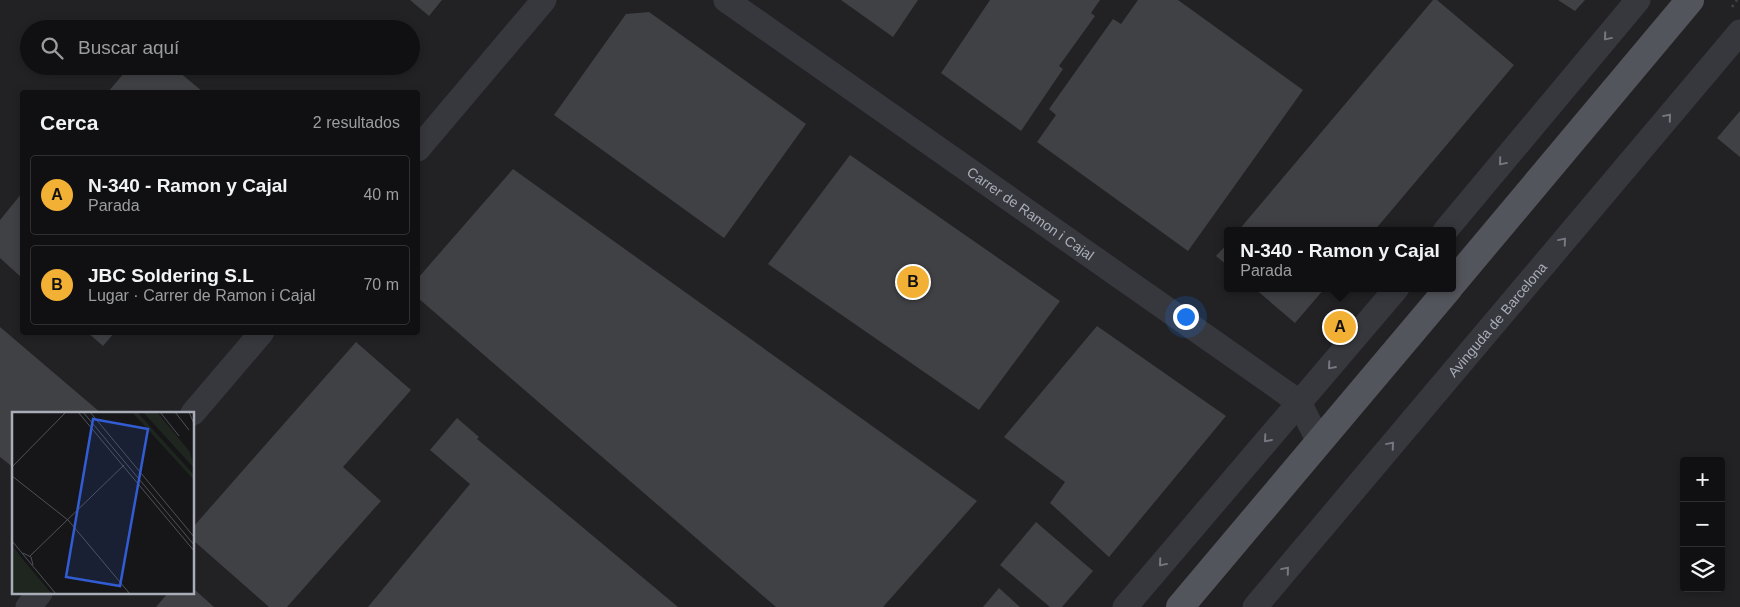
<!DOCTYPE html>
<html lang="es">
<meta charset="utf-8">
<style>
:root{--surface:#101012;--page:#1e1e20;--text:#f1f3f6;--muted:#9c9d9f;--line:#303032;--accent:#f2b134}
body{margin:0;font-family:Helvetica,sans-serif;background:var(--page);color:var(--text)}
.controls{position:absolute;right:15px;bottom:15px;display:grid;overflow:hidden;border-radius:5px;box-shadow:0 2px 8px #0003}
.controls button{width:45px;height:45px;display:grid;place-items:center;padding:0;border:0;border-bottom:1px solid var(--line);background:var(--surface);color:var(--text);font:25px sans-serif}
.you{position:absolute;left:1185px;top:316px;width:18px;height:18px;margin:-12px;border:4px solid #fff;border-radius:50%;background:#1a73e8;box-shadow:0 0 0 8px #1a73e833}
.badge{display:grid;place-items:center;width:32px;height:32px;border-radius:50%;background:var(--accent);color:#111;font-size:16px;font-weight:700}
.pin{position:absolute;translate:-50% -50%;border:2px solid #fff;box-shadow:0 1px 5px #0006}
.popup{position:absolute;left:1224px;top:227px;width:232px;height:65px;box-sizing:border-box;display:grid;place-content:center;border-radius:5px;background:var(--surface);filter:drop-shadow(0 1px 4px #0005);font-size:16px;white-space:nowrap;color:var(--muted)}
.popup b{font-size:19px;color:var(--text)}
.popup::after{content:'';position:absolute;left:50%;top:100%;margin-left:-10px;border:10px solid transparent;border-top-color:var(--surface)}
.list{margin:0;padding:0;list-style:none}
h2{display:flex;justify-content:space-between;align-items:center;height:65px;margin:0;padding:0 20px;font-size:21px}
h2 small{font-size:16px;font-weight:400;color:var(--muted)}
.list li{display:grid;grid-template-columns:32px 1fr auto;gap:15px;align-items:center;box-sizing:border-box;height:80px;margin:0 10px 10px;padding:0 10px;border:1px solid var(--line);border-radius:5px}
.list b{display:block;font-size:19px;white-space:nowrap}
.list p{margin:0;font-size:16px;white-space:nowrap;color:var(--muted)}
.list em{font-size:16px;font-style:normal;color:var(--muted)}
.icon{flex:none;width:28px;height:28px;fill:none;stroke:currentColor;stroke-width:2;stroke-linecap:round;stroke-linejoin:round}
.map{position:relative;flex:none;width:1740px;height:607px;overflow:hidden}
.search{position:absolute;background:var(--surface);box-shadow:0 2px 8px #0003;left:20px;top:20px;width:400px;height:55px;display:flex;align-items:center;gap:12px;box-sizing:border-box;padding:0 18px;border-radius:28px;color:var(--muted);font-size:19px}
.panel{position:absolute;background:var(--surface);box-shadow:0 2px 8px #0003;left:20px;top:90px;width:400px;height:245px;border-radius:5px}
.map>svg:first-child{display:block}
</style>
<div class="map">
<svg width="1740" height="607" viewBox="0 0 1740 607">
<rect width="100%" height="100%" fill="#161618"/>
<path fill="#222225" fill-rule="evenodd" d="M 0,0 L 1740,0 L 1740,607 L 0,607 ZM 29,29 L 411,29 L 411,66 L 29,66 ZM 22,92 L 418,92 L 418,332 L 22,332 ZM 1228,231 L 1452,231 L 1452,288 L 1228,288 ZM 14,413 L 194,413 L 194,593 L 14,593 ZM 1684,461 L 1721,461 L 1721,588 L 1684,588 Z"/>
<path fill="#404145" d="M 410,0 L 442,0 L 429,16 Z
M 841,0 L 918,0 L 893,37 Z
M 990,0 L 1100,0 L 1091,13 L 1095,16 L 1059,66 L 1063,69 L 1021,131 L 941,73 Z
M 1138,0 L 1178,0 L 1303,90 L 1188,251 L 1037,142 L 1056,115 L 1049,109 L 1113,19 L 1121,24 Z
M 1433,0 L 1437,0 L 1514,65 L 1396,205 L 1374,231 L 1238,231 Z
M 1558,0 L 1585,0 L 1575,11 Z
M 649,12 L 806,124 L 724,238 L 554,115 L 626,14 Z
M 130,66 L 172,66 L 203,92 L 108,92 Z
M 1740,111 L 1740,157 L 1717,138 Z
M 850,155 L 1060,301 L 979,410 L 768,264 Z
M 513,169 L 977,501 L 883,607 L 776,607 L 418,298 L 418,278 Z
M 22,193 L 22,278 L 0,258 L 0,220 Z
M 1228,243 L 1228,266 L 1216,256 Z
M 1254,288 L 1325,288 L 1295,323 Z
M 1097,326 L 1226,416 L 1109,557 L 1050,503 L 1065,482 L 1004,437 Z
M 0,327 L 101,413 L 14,413 L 14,468 L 0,457 Z
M 87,332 L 115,332 L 103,346 Z
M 356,342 L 411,390 L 343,467 L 381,501 L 287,607 L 269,607 L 194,541 L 194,526 Z
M 457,418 L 479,437 L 477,439 L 678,607 L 368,607 L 470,484 L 430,450 Z
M 1036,522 L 1093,571 L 1062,607 L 1050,607 L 1000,565 Z
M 999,588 L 1020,607 L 983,607 Z
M 194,589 L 214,607 L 156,607 L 168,593 L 194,593 Z"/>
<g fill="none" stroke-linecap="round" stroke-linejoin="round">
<path stroke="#3d3f44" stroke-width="3" stroke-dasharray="2.5 4" stroke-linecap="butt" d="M 1732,7 L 1737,0"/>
<g stroke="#37383d" stroke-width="25">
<path id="s1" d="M 726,0 L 1299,402 L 1319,442"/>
<path d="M 418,149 L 544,0"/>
<path d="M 1445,231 L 1638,0"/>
<path d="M 193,413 L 262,332"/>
<path d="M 28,607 L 40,593"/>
<path d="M 1125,607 L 1397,288"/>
<path id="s2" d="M 1255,607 L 1740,32"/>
</g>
<path stroke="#53555c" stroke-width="28" d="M 1452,284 L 1690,0
M 1180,607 L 1449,288"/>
</g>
<defs><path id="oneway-chevron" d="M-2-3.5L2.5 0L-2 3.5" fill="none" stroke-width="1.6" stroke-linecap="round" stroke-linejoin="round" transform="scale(1.25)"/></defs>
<g stroke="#757881">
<use href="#oneway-chevron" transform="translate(1607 37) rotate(130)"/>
<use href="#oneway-chevron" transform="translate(1668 117) rotate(-50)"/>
<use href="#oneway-chevron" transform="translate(1502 162) rotate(130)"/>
<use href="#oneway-chevron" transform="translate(1563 241) rotate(-50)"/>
<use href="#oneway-chevron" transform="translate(1331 366) rotate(131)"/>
<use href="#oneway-chevron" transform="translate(1267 439) rotate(131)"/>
<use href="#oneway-chevron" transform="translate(1391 445) rotate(-50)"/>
<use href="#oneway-chevron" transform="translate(1162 563) rotate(130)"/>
<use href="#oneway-chevron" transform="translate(1286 570) rotate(-50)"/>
</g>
<g text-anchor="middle" stroke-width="5" stroke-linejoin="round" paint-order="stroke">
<g font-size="14" fill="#a8adb8" stroke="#111113">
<text dy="5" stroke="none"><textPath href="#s1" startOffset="372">Carrer de Ramon i Cajal</textPath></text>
<text dy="5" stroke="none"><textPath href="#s2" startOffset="376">Avinguda de Barcelona</textPath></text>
</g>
</g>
<g transform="translate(12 412)">
<rect width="182" height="182" fill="#161618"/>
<path d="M 120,0 L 125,0 L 182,63 L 182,68 ZM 131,0 L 145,0 L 178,40 L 182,56 ZM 0,133 L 13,150 L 40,182 L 0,182 Z" fill="#1e261f"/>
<path fill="none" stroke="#505258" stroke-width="1" d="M 66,0 L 183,140M 71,0 L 183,134M 78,0 L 183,126M 148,0 L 167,24M 163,0 L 177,18M 177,0 L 183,14M 0,55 L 54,0M 0,64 L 56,108 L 118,182M 0,129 L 44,182M 11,141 L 19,145 L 21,153M 18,144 L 112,53"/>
<path fill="#325cd3" fill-opacity="0.15" stroke="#325cd3" stroke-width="2.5" d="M 81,7 L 136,17 L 108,174 L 54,165 Z"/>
<rect width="182" height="182" fill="none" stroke="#a8adb8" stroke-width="2.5"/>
</g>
</svg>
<div class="controls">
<button>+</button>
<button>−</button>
<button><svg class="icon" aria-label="layers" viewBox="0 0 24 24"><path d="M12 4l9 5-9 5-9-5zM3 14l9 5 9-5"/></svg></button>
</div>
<div class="you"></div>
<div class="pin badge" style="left:1340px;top:327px">A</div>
<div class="popup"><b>N-340 - Ramon y Cajal</b>Parada</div>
<div class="pin badge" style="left:913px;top:282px">B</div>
<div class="search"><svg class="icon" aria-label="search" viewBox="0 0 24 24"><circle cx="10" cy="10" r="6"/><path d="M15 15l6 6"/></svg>Buscar aquí</div>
<section class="panel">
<h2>Cerca<small>2 resultados</small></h2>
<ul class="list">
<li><span class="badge">A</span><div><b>N-340 - Ramon y Cajal</b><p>Parada</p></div><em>40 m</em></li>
<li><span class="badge">B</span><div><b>JBC Soldering S.L</b><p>Lugar · Carrer de Ramon i Cajal</p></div><em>70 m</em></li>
</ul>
</section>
</div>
